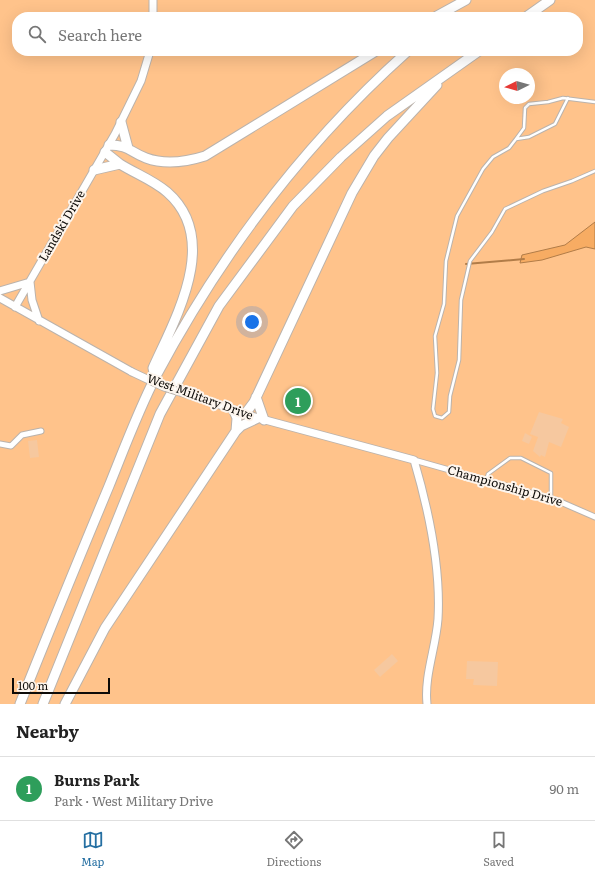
<!DOCTYPE html>
<meta charset="utf-8">
<style>
:root{--surface:#fff;--page:#f6f6f6;--text:#222;--muted:#767676;--line:#e0e0e0;--accent:#256fa2}
body{margin:0;font-family:Literata,serif;background:var(--page);color:var(--text)}
.compass{position:absolute;left:499px;top:68px;width:36px;height:36px;border-radius:50%;background:var(--surface);box-shadow:0 4px 16px #0002;rotate:265deg}
.scale{position:absolute;left:12px;bottom:10px;width:98px;box-sizing:border-box;padding-left:4px;border:2px solid #0d0b08;border-top:0;font-size:11px;line-height:14px;white-space:nowrap;color:#0d0b08;-webkit-text-stroke:3px #fdf5ed;paint-order:stroke}
.you{position:absolute;left:252px;top:322px;width:14px;height:14px;margin:-10px;border:3px solid #fff;border-radius:50%;background:#1a73e8;box-shadow:0 0 0 6px #1a73e833}
.badge{display:grid;place-items:center;width:26px;height:26px;border-radius:50%;background:var(--accent);color:#fff;font-size:13px;font-weight:700}
.pin{position:absolute;translate:-50% -50%;border:2px solid #fff;box-shadow:0 1px 4px #0006}
.list{margin:0;padding:0;list-style:none}
h2{display:flex;justify-content:space-between;align-items:center;height:52px;margin:0;padding:0 16px;font-size:17px}
h2 small{font-size:13px;font-weight:400;color:var(--muted)}
.list li{display:grid;grid-template-columns:26px 1fr auto;gap:12px;align-items:center;box-sizing:border-box;height:64px;padding:0 16px;border-top:1px solid var(--line)}
.list b{display:block;font-size:15px;white-space:nowrap}
.list p{margin:0;font-size:13px;white-space:nowrap;color:var(--muted)}
.list em{font-size:13px;font-style:normal;color:var(--muted)}
.icon{flex:none;width:22px;height:22px;fill:none;stroke:currentColor;stroke-width:2;stroke-linecap:round;stroke-linejoin:round}
.map{position:relative;flex:none;width:595px;height:704px;overflow:hidden}
.search{position:absolute;background:var(--surface);box-shadow:0 4px 16px #0002;left:12px;right:12px;top:12px;height:44px;display:flex;align-items:center;gap:10px;box-sizing:border-box;padding:0 14px;border-radius:16px;color:var(--muted);font-size:15px}
.sheet{height:116px;background:var(--surface)}
nav{display:flex;justify-content:space-around;align-items:center;box-sizing:border-box;height:56px;border-top:1px solid var(--line);background:var(--surface);font-size:11px;color:var(--muted)}
nav a{display:grid;justify-items:center;gap:2px}
nav .on{color:var(--accent)}
.map>svg:first-child{display:block}
</style>
<div class="map">
<svg width="595" height="704" viewBox="0 0 595 704">
<rect width="100%" height="100%" fill="#f0e7e0"/>
<path fill="#ffc38b" fill-rule="evenodd" d="M 0,0 L 595,0 L 595,704 L 0,704 ZM 17,17 L 578,17 L 578,51 L 17,51 ZM 505,74 L 529,74 L 529,98 L 505,98 Z"/>
<path fill="#f7ac63" stroke="#b17c48" d="M 595,222 L 595,249 L 586,247 L 542,260 L 520,263 L 522,255 L 565,245 Z"/>
<g fill="none" stroke-linecap="round" stroke-linejoin="round">
<path stroke="#b17c48" stroke-width="2" d="M 466,264 L 524,259"/>
</g>
<path fill="#f6c89f" d="M 539,412 L 563,419 L 561,423 L 569,427 L 561,447 L 549,442 L 545,457 L 541,455 L 540,457 L 533,451 L 538,437 L 530,434 Z
M 525,433 L 532,437 L 529,444 L 522,441 Z
M 37,440 L 39,457 L 30,458 L 28,441 Z
M 392,654 L 398,661 L 380,677 L 374,670 Z
M 467,661 L 498,662 L 497,686 L 473,685 L 474,679 L 466,679 Z"/>
<g fill="none" stroke-linecap="round" stroke-linejoin="round">
<g stroke="#bbb3ac" stroke-width="4.5">
<path id="lane" d="M 568,98 L 555,124 L 529,137 L 516,139 L 509,148 L 493,157 L 483,169 L 457,216 L 446,261 L 444,304 L 435,336 L 437,373 L 433,409 L 435,416 L 442,418 L 449,412 L 450,396 L 459,360 L 461,300 L 470,261 L 492,232 L 505,209 L 543,191 L 572,181 L 595,171
M 516,139 L 524,128 L 525,108 L 529,104 L 548,102 L 563,98 L 595,102
M 486,480 L 488,474 L 510,458 L 521,458 L 551,473 L 551,498"/>
</g>
<g stroke="#bbb3ac" stroke-width="7">
<path id="street" d="M 0,444 L 11,446 L 22,435 L 41,431
M 414,460 L 556,500 L 595,517"/>
</g>
<g stroke="#bbb3ac" stroke-width="9">
<path id="secondary" d="M 153,0 L 153,17
M 0,291 L 30,282 L 32,300 L 39,321
M 0,298 L 132,372
M 15,307 L 115,134 L 141,81 L 150,51
M 202,399 L 258,418 L 414,460 C 429,511 441,566 438,619 C 436,647 424,676 427,704"/>
</g>
<g stroke="#bbb3ac" stroke-width="11">
<path id="highway" d="M 435,17 L 466,0
M 526,17 L 550,0
M 121,122 L 128,148
M 109,145 C 129,145 130,152 146,158 C 165,165 186,162 205,156 L 376,51
M 105,152 L 120,164
M 94,170 L 120,164 C 136,174 153,180 167,192 C 221,239 176,317 153,368 L 155,377
M 256,397 L 264,420
M 234,411 L 237,418 L 236,431
M 245,414 L 254,402 L 352,193 L 374,156 L 388,138 L 437,85
M 20,704 C 49,631 79,558 109,486 C 124,449 138,411 156,376 C 221,254 305,143 408,51
M 43,704 L 160,414 L 219,306 L 293,206 L 341,157 L 387,116 L 479,51
M 65,704 L 105,628 L 236,431 L 241,426 L 258,418"/>
</g>
<use href="#lane" stroke="#fff" stroke-width="2.5"/>
<use href="#street" stroke="#fff" stroke-width="5"/>
<use href="#secondary" stroke="#fff" stroke-width="7"/>
<use href="#highway" stroke="#fff" stroke-width="9"/>
<g stroke="#bbb3ac" stroke-width="9" stroke-linecap="butt">
<path id="secondary-bridge" d="M 132,372 L 164,387 L 202,399"/>
</g>
<use href="#secondary-bridge" stroke="#fff" stroke-width="7"/>
</g>
<g text-anchor="middle" stroke-width="4" stroke-linejoin="round" paint-order="stroke">
<g font-size="12" fill="#0d0b08" stroke="#fdf5ed">
<text transform="translate(62 226) rotate(-60)" y="4">Landski Drive</text>
<text transform="translate(200 397) rotate(20)" y="4">West Military Drive</text>
<text transform="translate(505 486) rotate(16)" y="4">Championship Drive</text>
</g>
</g>
</svg>
<svg class="compass" viewBox="-18 -18 36 36"><path d="M0-13l5 13h-10z" fill="#e53935"/><path d="M0 13l5-13h-10z" fill="#767676"/></svg>
<div class="scale">100 m</div>
<div class="you"></div>
<div class="pin badge" style="left:298px;top:401px;background:#2e9e5b">1</div>
<div class="search"><svg class="icon" aria-label="search" viewBox="0 0 24 24"><circle cx="10" cy="10" r="6"/><path d="M15 15l6 6"/></svg>Search here</div>
</div>
<section class="sheet">
<h2>Nearby<small></small></h2>
<ul class="list">
<li><span class="badge" style="background:#2e9e5b">1</span><div><b>Burns Park</b><p>Park · West Military Drive</p></div><em>90 m</em></li>
</ul>
</section>
<nav>
<a class="on"><svg class="icon" aria-label="map" viewBox="0 0 24 24"><path d="M3 6l6-2 6 2 6-2v14l-6 2-6-2-6 2zM9 4v14M15 6v14"/></svg>Map</a>
<a><svg class="icon" aria-label="directions" viewBox="0 0 24 24"><path d="M12 3l9 9-9 9-9-9zM9 14v-3h6M13 9l2 2-2 2"/></svg>Directions</a>
<a><svg class="icon" aria-label="saved" viewBox="0 0 24 24"><path d="M7 4h10v16l-5-4-5 4z"/></svg>Saved</a>
</nav>
